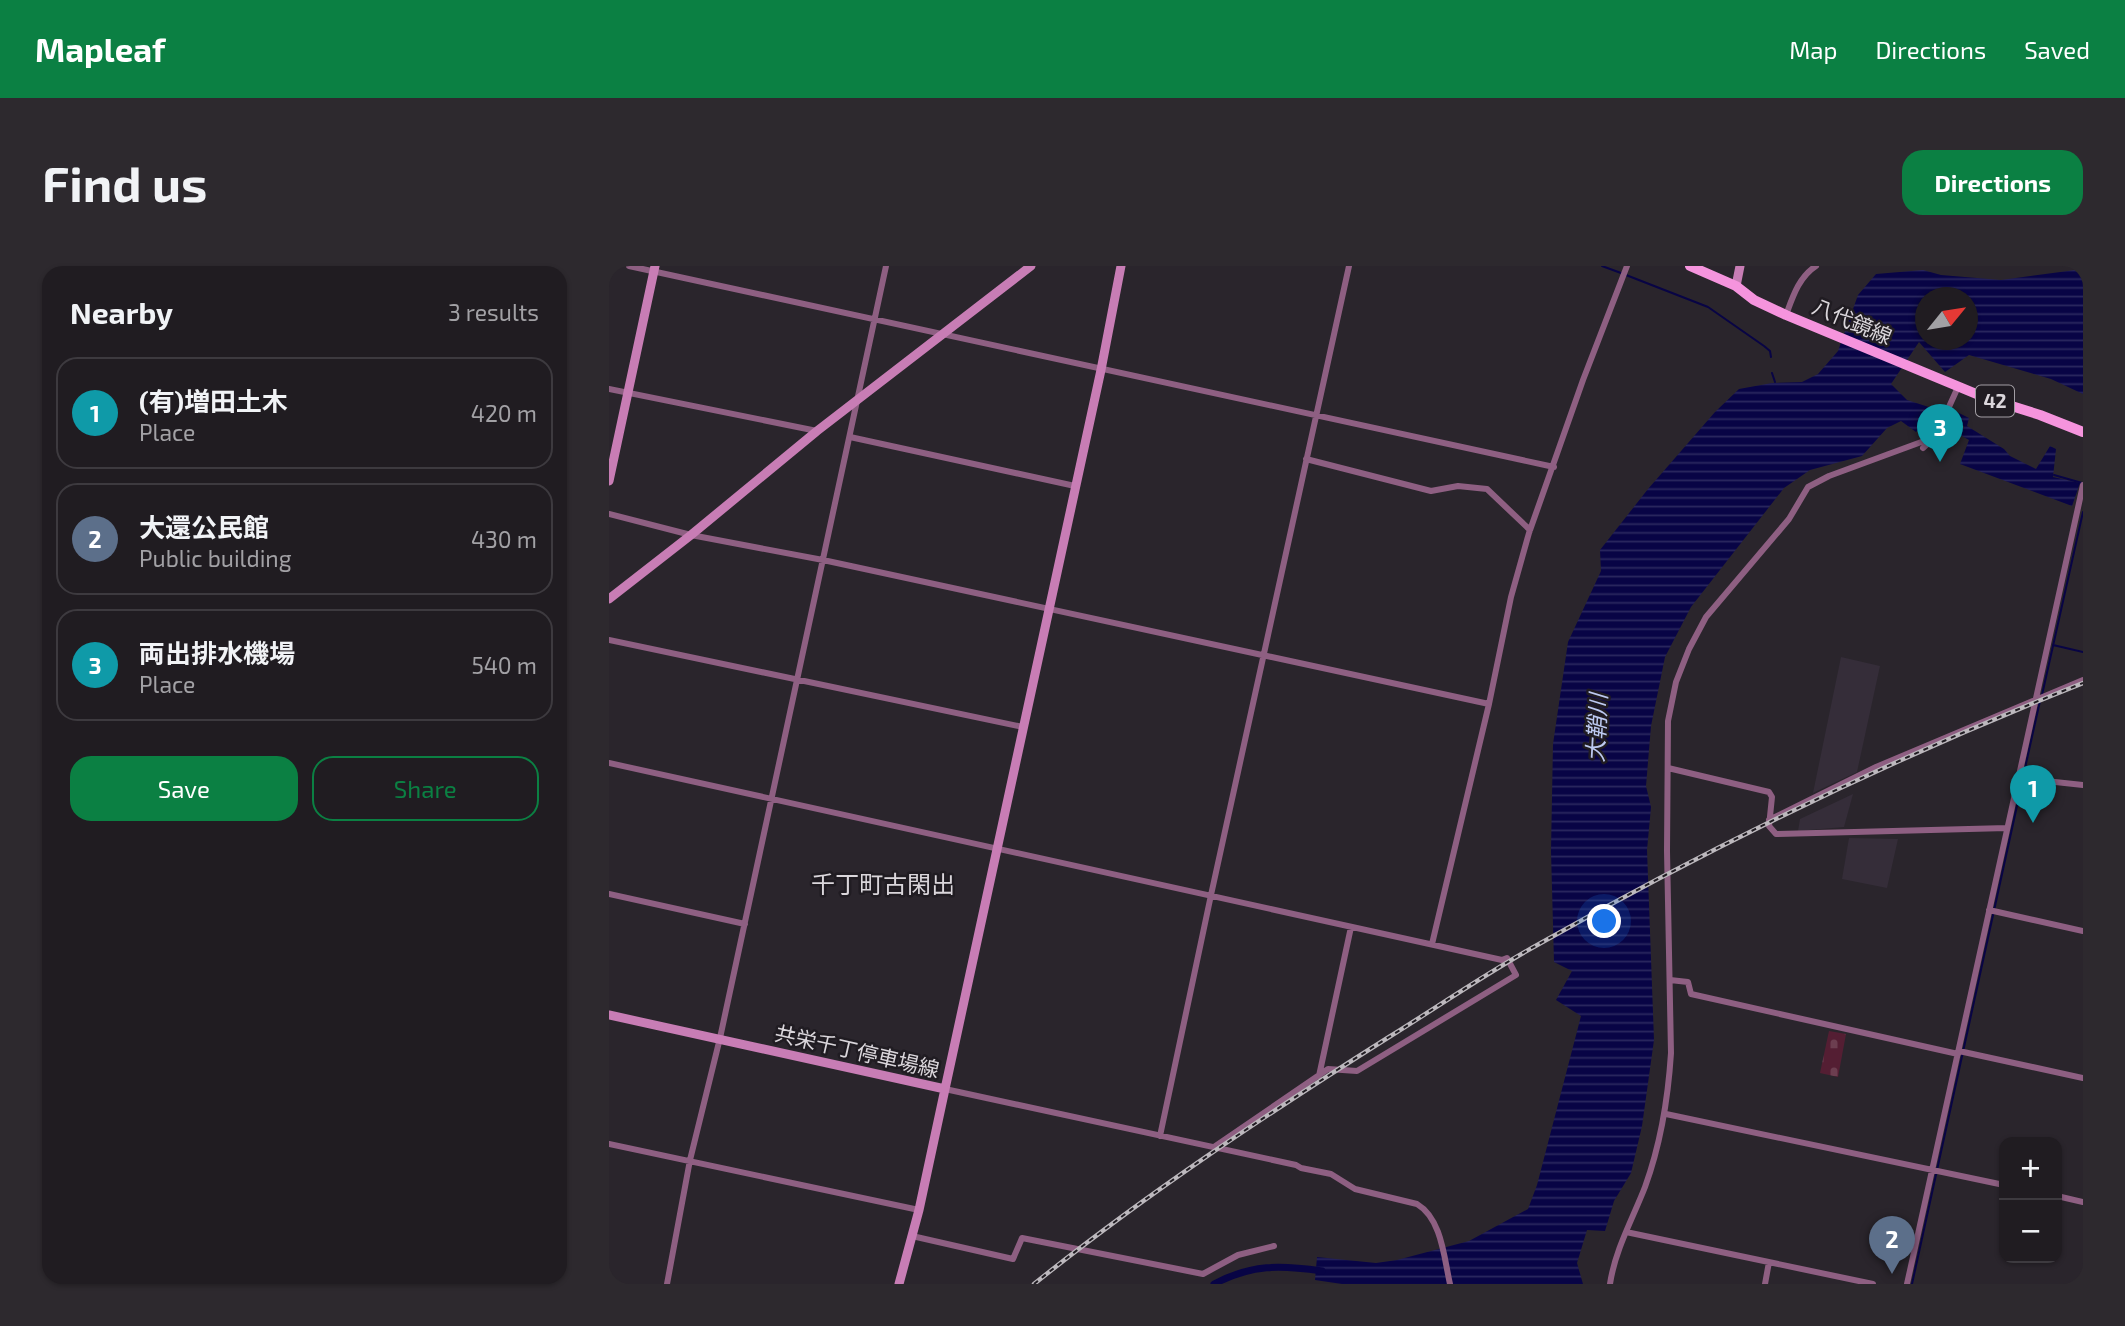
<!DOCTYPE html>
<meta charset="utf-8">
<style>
:root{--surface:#201c21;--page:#2d292e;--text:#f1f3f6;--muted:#a2a1a5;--line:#3d3a3f;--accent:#0b8043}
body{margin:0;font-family:"Exo 2","Noto Sans JP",sans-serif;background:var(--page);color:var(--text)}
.controls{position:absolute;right:21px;bottom:21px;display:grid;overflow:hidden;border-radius:14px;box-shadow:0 2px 5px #0004}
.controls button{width:63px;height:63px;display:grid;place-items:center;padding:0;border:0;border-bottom:2px solid var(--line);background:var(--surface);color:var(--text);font:35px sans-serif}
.compass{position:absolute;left:1306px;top:21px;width:63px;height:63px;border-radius:50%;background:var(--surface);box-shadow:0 2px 5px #0004;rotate:60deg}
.you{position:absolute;left:996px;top:656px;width:24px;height:24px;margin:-18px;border:5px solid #fff;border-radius:50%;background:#1a73e8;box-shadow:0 0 0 10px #1a73e833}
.badge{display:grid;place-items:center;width:46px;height:46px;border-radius:50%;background:var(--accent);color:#fff;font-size:23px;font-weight:700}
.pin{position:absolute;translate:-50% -58px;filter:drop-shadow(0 2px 4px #0008)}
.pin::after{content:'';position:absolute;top:37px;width:24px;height:21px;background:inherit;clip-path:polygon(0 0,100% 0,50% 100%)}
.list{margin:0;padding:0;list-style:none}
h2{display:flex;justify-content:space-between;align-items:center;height:91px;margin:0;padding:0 28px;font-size:30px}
h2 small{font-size:23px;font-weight:400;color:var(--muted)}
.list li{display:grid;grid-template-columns:46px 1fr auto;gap:21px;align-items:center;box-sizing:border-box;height:112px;margin:0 14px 14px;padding:0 14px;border:2px solid var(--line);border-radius:21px}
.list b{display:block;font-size:26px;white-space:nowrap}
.list p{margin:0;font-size:23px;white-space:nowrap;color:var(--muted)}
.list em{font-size:23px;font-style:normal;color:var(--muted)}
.actions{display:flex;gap:14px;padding:21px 28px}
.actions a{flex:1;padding:16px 0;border:2px solid var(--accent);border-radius:21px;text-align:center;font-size:24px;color:var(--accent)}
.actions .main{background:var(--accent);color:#fff}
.map{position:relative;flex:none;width:1474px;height:1018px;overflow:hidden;border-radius:21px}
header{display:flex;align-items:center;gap:42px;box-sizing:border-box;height:98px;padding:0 35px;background:var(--accent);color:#fff}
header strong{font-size:33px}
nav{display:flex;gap:38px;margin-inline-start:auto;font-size:24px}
.intro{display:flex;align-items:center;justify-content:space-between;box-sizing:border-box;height:168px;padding:0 42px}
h1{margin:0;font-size:49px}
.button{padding:18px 32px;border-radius:21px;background:var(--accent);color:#fff;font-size:24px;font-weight:700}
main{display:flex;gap:42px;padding:0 42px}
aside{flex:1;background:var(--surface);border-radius:21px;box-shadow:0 2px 5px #0004}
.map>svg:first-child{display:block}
</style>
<header>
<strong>Mapleaf</strong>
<nav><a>Map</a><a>Directions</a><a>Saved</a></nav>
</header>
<div class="intro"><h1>Find us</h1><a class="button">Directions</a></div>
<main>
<aside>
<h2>Nearby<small>3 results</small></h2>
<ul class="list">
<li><span class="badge" style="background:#0f9aa8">1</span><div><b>(有)増田土木</b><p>Place</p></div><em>420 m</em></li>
<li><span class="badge" style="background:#5c6f8a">2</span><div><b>大還公民館</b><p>Public building</p></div><em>430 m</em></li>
<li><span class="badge" style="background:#0f9aa8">3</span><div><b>両出排水機場</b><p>Place</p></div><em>540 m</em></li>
</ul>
<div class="actions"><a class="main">Save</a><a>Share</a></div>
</aside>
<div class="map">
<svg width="1474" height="1018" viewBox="0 0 1474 1018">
<defs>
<pattern id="cemetery-stones" width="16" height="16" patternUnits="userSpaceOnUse" patternTransform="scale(1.75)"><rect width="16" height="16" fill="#541e33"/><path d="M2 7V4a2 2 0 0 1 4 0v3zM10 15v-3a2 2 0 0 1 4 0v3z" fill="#6c3e50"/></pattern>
<pattern id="water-rules" width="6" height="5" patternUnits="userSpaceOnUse" patternTransform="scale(1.75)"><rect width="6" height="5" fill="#080445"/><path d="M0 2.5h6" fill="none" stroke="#2b285f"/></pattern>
</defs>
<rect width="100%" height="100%" fill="#2a252c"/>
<path fill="#352d39" d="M 1232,391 L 1271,400 L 1248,506 L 1204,527 Z
M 1244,528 L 1235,561 L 1189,565 L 1191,553 Z
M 1240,572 L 1289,573 L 1278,622 L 1233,613 Z"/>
<path fill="url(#cemetery-stones)" d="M 1220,765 L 1237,768 L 1229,811 L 1211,807 Z"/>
<path fill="url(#water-rules)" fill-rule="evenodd" d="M 1474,3 L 1474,128 L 1442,113 L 1360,89 L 1336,106 L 1310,76 L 1282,118 L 1298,134 L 1326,143 L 1322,151 L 1307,166 L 1292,155 L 1278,162 L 1253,190 L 1201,204 L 1175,222 L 1082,341 L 1056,391 L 1042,460 L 1037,520 L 1042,541 L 1038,584 L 1045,774 L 1033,860 L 1022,907 L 1005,935 L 996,965 L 978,964 L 968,997 L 974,1018 L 733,1018 L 706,1014 L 708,991 L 767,997 L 788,994 L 860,975 L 919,943 L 928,919 L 972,750 L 947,734 L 963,705 L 945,696 L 942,585 L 944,478 L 959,376 L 992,305 L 991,284 L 1039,223 L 1106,146 L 1130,123 L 1163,117 L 1193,116 L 1209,108 L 1229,85 L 1249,29 L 1267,8 L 1314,4 L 1332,9 L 1392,14 ZM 1316,32 L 1358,32 L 1358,74 L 1316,74 Z
M 1346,145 L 1360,152 L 1358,160 L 1395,183 L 1401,190 L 1427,203 L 1441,180 L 1447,183 L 1444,211 L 1471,217 L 1463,240 L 1351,198 L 1360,174 L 1351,169 L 1355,160 L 1340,156 Z"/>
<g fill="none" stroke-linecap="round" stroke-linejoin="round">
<path stroke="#080445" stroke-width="2" d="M 993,0 L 1012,7
M 1017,9 L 1099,41 L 1155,80 L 1161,85 L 1162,91
M 1163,107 L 1166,116
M 1343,157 L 1353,163
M 1445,209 L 1473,217
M 1444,379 L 1474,386
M 1433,429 L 1474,246
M 1414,511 L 1431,435
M 1303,1018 L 1413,517"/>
<path stroke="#080445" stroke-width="7" d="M 605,1018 C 643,998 671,999 713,1005"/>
<path stroke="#8e5f82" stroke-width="6" d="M 20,0 L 945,201
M 1177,49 C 1184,30 1190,11 1207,0
M 0,123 L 208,165
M 241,171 L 466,220
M 1314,182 L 1326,171
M 697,193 L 822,225 L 849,220 L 878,223 L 921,264
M 0,248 L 82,269 L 214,294 L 880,438
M 0,374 L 414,461
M 0,497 L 893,694 L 898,692 L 907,709 L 748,805 L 719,803 L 605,881
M 1059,502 L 1160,526 L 1163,531 L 1160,560 L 1167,568 L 1398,562
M 1409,512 L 1474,519
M 1160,554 L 1267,501 L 1474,414
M 0,628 L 136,658
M 1380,644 L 1474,665
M 823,678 L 880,438 L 902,331 L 920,267 L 974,114 L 1018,0
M 1061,714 L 1079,716 L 1082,728 L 1349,788
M 1350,785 L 1474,812
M 710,810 L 742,661
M 336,823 L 687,899 L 692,902 L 722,908 L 746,923 L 808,938 C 833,953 835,992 841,1018
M 1057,848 L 1395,919
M 551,870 L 602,629 L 740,0
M 0,878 L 310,944
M 1448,930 L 1474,936
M 1017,966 L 1264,1018
M 303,970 L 404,993 L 413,972 L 594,1008 L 629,989 L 665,980
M 58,1018 L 81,894 L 111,772 L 277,0
M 1001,1018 C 1006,984 1024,952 1036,921 C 1052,877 1059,834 1062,787 L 1058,585 L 1059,455 L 1067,416 L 1080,383 L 1097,351 L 1180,253 L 1199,221 L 1220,210 L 1315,175 L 1329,165 L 1349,121
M 1156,1018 L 1160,996
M 1298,1018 L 1474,219"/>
<path stroke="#c87db5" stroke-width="9" d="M 1127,20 L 1131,0
M 0,215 L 46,0
M 0,333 L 82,269 L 208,165 L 422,0
M 0,749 L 336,823 L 310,944 L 290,1018
M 336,823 L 492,104 L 512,0"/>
<path stroke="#f594dd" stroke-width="10" d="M 1081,0 L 1127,20 L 1145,34 L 1177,49 L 1377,132 L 1431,149 L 1474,166"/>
<g stroke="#bcb8bd" stroke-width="4.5">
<path id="rail" d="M 425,1018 C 537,928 658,848 780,771 C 830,740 879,706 930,678 C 1105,579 1287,491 1474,417"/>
</g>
<use href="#rail" stroke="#201c22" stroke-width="2" stroke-dasharray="5" stroke-linecap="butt"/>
</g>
<g text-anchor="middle" stroke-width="5" stroke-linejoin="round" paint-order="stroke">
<rect fill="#201c22" stroke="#a29ea4" stroke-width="2" x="1367" y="119.5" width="38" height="31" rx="5"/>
<g font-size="19" font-weight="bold" fill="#dad6db">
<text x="1386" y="142">42</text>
</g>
<g font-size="21" fill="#dad6db" stroke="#201c22">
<text transform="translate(1243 56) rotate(23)" y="7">八代鏡線</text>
<text transform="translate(248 786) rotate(13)" y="7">共栄千丁停車場線</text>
</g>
<g font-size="23" font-style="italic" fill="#bdcaf1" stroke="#201c22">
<text transform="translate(988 462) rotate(-87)" y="8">大鞘川</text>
</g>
<g font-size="24" fill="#dad6db" stroke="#201c22">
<text x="274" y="627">千丁町古閑出</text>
</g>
</g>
</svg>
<div class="controls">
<button>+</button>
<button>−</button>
</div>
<svg class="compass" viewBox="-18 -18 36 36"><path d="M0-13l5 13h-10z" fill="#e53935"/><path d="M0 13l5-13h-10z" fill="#a2a1a5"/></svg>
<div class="you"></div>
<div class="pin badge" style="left:1424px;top:557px;background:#0f9aa8">1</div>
<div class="pin badge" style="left:1283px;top:1008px;background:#5c6f8a">2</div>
<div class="pin badge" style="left:1331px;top:196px;background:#0f9aa8">3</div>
</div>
</main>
